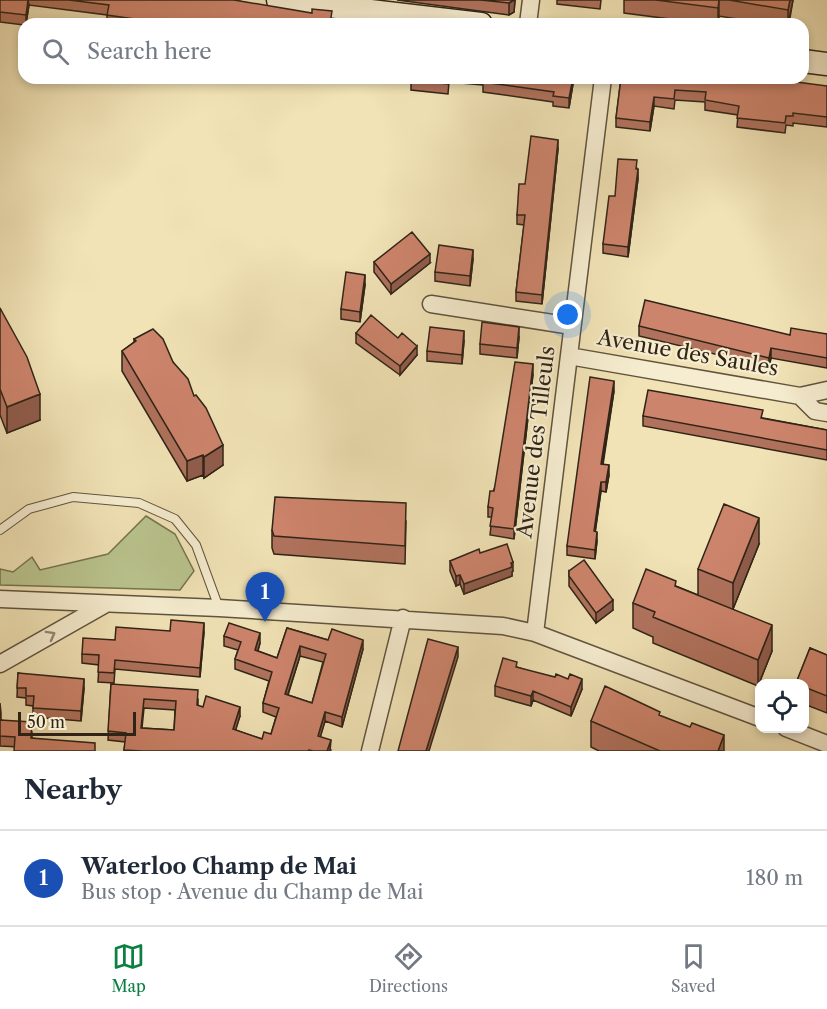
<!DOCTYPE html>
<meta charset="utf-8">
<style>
:root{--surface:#fff;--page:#f2f2f3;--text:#1f2937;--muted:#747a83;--line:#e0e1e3;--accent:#0b8043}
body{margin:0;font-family:"Libre Caslon Text",serif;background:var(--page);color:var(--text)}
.controls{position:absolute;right:18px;bottom:18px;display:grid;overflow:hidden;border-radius:12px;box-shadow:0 3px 9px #0003}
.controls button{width:54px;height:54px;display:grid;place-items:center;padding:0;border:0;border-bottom:2px solid var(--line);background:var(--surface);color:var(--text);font:30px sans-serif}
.scale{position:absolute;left:18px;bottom:15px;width:118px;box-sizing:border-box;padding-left:6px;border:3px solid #302417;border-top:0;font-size:16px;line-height:21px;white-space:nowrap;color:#302417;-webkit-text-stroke:4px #f6edd0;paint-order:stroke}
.you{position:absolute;left:568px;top:315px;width:21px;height:21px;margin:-15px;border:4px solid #fff;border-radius:50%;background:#1a73e8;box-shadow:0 0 0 9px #1a73e833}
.badge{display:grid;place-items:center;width:39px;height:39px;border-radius:50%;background:var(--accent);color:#fff;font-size:20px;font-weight:700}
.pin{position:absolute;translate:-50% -50px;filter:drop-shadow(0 2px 3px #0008)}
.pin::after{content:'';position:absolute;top:32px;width:21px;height:18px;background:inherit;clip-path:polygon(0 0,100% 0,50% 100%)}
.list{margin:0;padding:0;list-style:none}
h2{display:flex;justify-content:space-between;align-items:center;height:78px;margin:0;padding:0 24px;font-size:26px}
h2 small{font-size:20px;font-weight:400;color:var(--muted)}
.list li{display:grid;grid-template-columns:39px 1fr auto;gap:18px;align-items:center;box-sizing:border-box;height:96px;padding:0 24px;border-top:2px solid var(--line)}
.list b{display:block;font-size:22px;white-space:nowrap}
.list p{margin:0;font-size:20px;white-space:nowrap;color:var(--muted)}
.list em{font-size:20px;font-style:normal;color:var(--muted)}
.icon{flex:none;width:33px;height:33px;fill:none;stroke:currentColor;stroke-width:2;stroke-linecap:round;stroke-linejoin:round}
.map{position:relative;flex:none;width:827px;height:751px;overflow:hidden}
.search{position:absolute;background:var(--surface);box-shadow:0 3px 9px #0003;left:18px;right:18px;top:18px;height:66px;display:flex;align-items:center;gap:15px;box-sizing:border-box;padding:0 21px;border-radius:18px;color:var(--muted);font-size:22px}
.sheet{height:174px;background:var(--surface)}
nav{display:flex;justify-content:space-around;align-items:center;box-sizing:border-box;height:84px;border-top:2px solid var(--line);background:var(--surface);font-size:16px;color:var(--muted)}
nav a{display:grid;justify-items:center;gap:3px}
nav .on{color:var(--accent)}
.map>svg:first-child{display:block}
</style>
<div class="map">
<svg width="827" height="751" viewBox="0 0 827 751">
<rect width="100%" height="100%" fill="#f1e3b6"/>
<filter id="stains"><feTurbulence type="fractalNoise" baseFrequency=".00333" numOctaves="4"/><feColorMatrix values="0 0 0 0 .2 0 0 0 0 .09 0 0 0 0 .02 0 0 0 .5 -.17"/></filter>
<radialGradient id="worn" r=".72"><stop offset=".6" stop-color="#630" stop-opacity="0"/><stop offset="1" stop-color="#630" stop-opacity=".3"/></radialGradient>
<path fill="#bac48e" stroke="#757452" stroke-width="1.5" d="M 146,516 L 175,534 L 194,571 L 180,590 L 0,585 L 0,569 L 13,572 L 32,557 L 40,570 L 108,554 Z"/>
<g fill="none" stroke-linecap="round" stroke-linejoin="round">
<g stroke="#60543f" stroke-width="10">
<path id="lane" d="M 0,530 L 29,509 L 73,497 L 139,503 L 175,519 L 196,545 L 219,608"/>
</g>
<g stroke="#60543f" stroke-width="19">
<path id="street" d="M 528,24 L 531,0
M 431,304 L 572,326
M 569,356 L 800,396 L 827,390
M 800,396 L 815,411 L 827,413
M 0,599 L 219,608 L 503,626 L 535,633 L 760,718
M 535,633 L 603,78
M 0,664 L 104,605
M 786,728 L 827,744
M 370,751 L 403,618"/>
</g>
<g stroke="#302417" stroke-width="25">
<path id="secondary" d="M 278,0 L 481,24
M 803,61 L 827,64"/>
</g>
<path stroke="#302417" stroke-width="3" stroke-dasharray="4.5 3" stroke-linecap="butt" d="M 730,24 L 731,14"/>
<use href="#lane" stroke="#f6edd0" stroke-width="8"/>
<use href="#street" stroke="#f6edd0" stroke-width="16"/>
<use href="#secondary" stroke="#f6edd0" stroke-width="22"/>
</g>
<path fill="#b0725d" stroke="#302417" stroke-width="1.5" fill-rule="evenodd" d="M 0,0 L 234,0 L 332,21 L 331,24 L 107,24 L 107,15 L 29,5 L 26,24 L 24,25 L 0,22 Z
M 397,0 L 515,0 L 514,12 L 509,15 Z
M 557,0 L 601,0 L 600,9 L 557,4 Z
M 624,0 L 793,0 L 789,24 L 769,24 L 719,16 L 718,24 L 709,24 L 624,13 Z
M 335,78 L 365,78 L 365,82 Z
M 408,78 L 574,78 L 569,108 L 553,106 L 553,102 L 483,92 L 483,85 L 449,82 L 448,94 L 411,90 L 411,79 Z
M 621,78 L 827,86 L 827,127 L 793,123 L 793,126 L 786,125 L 785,133 L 737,127 L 738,115 L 705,110 L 705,102 L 675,100 L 674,109 L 654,106 L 650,131 L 616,127 L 616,118 Z
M 558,149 L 542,304 L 516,301 L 516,292 L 524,225 L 517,224 L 517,215 L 525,184 Z
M 637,169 L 638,179 L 628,257 L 603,253 L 603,244 L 615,196 Z
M 473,259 L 470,286 L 435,281 L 435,272 Z
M 374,262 L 430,263 L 391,294 L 374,272 Z
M 365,285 L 360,322 L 341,319 L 341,309 Z
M 0,308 L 40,420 L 7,433 L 0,415 Z
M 639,326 L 790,335 L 827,334 L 827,368 L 771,358 L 769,367 L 639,336 Z
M 356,333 L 417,355 L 400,375 L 356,343 Z
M 519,337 L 517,358 L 480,354 L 480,344 Z
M 134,339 L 173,362 L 194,396 L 223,465 L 204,478 L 203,475 L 187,481 L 122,371 L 122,351 L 134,342 Z
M 464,341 L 462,364 L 427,361 L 427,351 Z
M 533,374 L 514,539 L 490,535 L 492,517 L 488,517 L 488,507 Z
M 614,391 L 603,465 L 609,475 L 606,492 L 601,491 L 595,532 L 597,541 L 595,559 L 567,555 L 567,546 Z
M 643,416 L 763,418 L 827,430 L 827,460 L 643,426 Z
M 406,521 L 405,564 L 274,554 L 272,548 L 272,530 Z
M 759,544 L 733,609 L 772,651 L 758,686 L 653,643 L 653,637 L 633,628 L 633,603 L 676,586 L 698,595 L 698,569 Z
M 480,553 L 513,571 L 512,572 L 512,576 L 464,594 L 460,584 L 456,586 L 450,571 L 450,561 Z
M 569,571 L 613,610 L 596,623 L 569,586 Z
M 287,628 L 328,640 L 363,649 L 342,727 L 325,721 L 320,737 L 331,750 L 330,751 L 124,751 L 125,742 L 108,740 L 111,684 L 198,699 L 198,706 L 240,716 L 235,730 L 262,739 L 271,734 L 276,717 L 263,712 L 263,703 L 269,681 L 235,669 L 235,659 L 238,650 L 224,646 L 224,636 L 260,643 L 258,651 L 277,658 ZM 300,656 L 323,662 L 312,703 L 288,695 ZM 144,708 L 175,710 L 174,730 L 142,728 Z
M 204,632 L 200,677 L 115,669 L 114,683 L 98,682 L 99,665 L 82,663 L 82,654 L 115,640 Z
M 810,648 L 827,655 L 827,713 L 804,704 L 804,684 L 796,684 Z
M 517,667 L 582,689 L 571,716 L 533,700 L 531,706 L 495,696 L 495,686 Z
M 18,673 L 84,688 L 81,721 L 33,717 L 33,706 L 26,705 L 26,698 L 17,697 Z
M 0,703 L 1,713 L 1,720 L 32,732 L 32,738 L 95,751 L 0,746 Z
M 660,716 L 724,751 L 599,751 L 591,747 L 591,721 Z"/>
<path fill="#905c4c" stroke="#302417" stroke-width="1.5" d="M 28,0 L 29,5 L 26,24 L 26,15 Z
M 514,0 L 515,0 L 514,12 L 509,15 L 509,3 Z
M 719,0 L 719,16 L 718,24 L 718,8 Z
M 790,0 L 793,0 L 788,24 L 788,10 Z
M 573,78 L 574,78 L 569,108 L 569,98 Z
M 654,97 L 654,106 L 650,131 L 650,122 Z
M 558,140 L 558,149 L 542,304 L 542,295 Z
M 638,169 L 638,179 L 628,257 L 628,247 Z
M 473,250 L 473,259 L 470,286 L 470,276 Z
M 430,254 L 430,263 L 391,294 L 391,284 Z
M 365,275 L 365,285 L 360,322 L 360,312 Z
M 519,327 L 519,337 L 517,358 L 517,348 Z
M 464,331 L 464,341 L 462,364 L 462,355 Z
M 417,346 L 417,355 L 400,375 L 400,366 Z
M 771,348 L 771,358 L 769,367 L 769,358 Z
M 533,364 L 533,374 L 514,539 L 514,529 Z
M 614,381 L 614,391 L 601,474 L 601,464 Z
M 40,394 L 40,420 L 7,433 L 7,407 Z
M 223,445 L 223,465 L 204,478 L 204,457 Z
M 203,455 L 203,475 L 187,481 L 187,461 Z
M 609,465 L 609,475 L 606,492 L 606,482 Z
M 601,482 L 601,491 L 594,541 L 594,531 Z
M 759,518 L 759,544 L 733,609 L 733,583 Z
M 597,532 L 597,541 L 595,559 L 595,550 Z
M 513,562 L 513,571 L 512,572 L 512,576 L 464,594 L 464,584 Z
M 460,575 L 460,584 L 456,586 L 456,576 Z
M 613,600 L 613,610 L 596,623 L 596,613 Z
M 204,623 L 204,632 L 200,677 L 200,668 Z
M 772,625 L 772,651 L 758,686 L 758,660 Z
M 260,633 L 260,643 L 255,660 L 255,650 Z
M 363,640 L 363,649 L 342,727 L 342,717 Z
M 300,646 L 300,656 L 285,703 L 285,694 Z
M 458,647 L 458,657 L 429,751 L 426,751 Z
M 84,679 L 84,688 L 81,721 L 81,711 Z
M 582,679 L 582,689 L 571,716 L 571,707 Z
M 533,691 L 533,700 L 531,706 L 531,696 Z
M 240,707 L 240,716 L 233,739 L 233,729 Z
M 325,712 L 325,721 L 318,745 L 318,736 Z
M 724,735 L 724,751 L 718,751 Z
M 331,740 L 330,751 L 327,751 Z"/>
<path fill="#cd846c" stroke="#302417" stroke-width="1.5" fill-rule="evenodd" d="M 0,0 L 28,0 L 26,15 L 0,12 Z
M 69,0 L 234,0 L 312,13 L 312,9 L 332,11 L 330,24 L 225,24 L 220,23 L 220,24 L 169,24 L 107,15 L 109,5 Z
M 481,0 L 514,0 L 509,3 Z
M 656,0 L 719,0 L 718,8 Z
M 729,0 L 790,0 L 788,10 Z
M 411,78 L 448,78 L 448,84 L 411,80 Z
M 484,78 L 573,78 L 569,98 L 553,96 L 554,92 L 483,82 Z
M 621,78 L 766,78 L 827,86 L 827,117 L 793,113 L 793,116 L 786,116 L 785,123 L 737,118 L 739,106 L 705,100 L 706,92 L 675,90 L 674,99 L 654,97 L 650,122 L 616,118 Z
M 531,136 L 558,140 L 542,295 L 516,292 L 525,215 L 517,215 L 519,184 L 525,184 Z
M 618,159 L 637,160 L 636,169 L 638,169 L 628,247 L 603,244 L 609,196 L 615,196 Z
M 412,232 L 430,254 L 391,284 L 374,262 Z
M 439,245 L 473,250 L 470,276 L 435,272 Z
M 346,272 L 365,275 L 360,312 L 341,309 Z
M 645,300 L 790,335 L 791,328 L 827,334 L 827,358 L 771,348 L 769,358 L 639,326 Z
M 0,308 L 27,357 L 40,394 L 7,407 L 0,389 Z
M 371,315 L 398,338 L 402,333 L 417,346 L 400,366 L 356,333 Z
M 482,322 L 519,327 L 517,348 L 480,344 Z
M 430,327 L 464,331 L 462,355 L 427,351 Z
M 153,329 L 163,339 L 173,362 L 188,379 L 194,396 L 196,395 L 206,408 L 223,445 L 204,457 L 203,455 L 187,461 L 122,351 L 136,341 L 134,339 Z
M 515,362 L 533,364 L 514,529 L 490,526 L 493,508 L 488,507 L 490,491 L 494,491 Z
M 590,377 L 614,381 L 601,464 L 609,465 L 606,482 L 601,482 L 594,531 L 597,532 L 595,550 L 567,546 Z
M 648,390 L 763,410 L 761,418 L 827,430 L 827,450 L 643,416 Z
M 275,497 L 406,503 L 405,546 L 274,536 L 272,530 Z
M 724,504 L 759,518 L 733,583 L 698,569 Z
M 507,544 L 513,562 L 511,563 L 512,567 L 464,584 L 460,575 L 456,576 L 450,561 L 479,549 L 480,553 Z
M 584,560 L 613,600 L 596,613 L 569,576 L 569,571 Z
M 646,569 L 676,581 L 675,586 L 772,625 L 758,660 L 653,617 L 655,612 L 633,603 Z
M 171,620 L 204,623 L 200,668 L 115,660 L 114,673 L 98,672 L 99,655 L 82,654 L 83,638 L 115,640 L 116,627 L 170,631 Z
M 229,623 L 260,633 L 255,650 L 277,658 L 287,628 L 328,640 L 332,629 L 363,640 L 342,717 L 325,712 L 318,736 L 331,740 L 327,751 L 313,751 L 309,750 L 309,751 L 142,751 L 124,750 L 126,733 L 108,731 L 111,684 L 198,690 L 197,705 L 203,707 L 206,696 L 240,707 L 233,729 L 262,739 L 264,732 L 271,734 L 279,708 L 263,703 L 272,672 L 235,659 L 241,642 L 224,636 ZM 300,646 L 326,654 L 312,703 L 285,694 ZM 144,699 L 176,701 L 174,730 L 141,728 Z
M 428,639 L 458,647 L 426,751 L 398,751 Z
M 810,648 L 827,655 L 827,696 L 804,687 L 804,684 L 796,683 Z
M 503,658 L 517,662 L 516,667 L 555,677 L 556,674 L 568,679 L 570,674 L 582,679 L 571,707 L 533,691 L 531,696 L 495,686 Z
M 18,673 L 84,679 L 81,711 L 33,708 L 34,696 L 26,696 L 26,688 L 17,688 Z
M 605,686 L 660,712 L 659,715 L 690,727 L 692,723 L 724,735 L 718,751 L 660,751 L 591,721 Z
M 0,720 L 32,722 L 31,738 L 95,743 L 95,751 L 14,751 L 15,737 L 0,736 Z"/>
<defs><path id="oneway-chevron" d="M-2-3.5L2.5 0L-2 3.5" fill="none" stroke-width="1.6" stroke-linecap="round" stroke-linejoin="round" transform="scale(1.5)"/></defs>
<use stroke="#938874" href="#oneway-chevron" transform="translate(51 635) rotate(-29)"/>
<g text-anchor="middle" stroke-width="4.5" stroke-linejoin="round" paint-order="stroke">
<g font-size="21" fill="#302417" stroke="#f6edd0">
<text transform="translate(688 353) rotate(10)" y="7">Avenue des Saules</text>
<text transform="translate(536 442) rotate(-83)" y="7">Avenue des Tilleuls</text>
</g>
</g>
<rect width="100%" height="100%" filter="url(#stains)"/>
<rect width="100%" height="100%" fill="url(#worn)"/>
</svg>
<div class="controls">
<button><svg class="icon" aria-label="locate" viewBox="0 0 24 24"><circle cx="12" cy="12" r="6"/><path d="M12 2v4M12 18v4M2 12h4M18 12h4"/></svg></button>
</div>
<div class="scale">50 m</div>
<div class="you"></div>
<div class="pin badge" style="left:265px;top:622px;background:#1a4fb4">1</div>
<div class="search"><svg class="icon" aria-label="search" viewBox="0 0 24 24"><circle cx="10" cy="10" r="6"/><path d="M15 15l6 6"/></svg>Search here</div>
</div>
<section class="sheet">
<h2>Nearby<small></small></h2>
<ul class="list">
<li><span class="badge" style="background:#1a4fb4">1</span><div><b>Waterloo Champ de Mai</b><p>Bus stop · Avenue du Champ de Mai</p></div><em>180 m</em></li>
</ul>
</section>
<nav>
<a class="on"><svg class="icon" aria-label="map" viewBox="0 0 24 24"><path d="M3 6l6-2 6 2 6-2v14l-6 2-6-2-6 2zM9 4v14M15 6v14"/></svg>Map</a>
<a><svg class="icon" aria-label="directions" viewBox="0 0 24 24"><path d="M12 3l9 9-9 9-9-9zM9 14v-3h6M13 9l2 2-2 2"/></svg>Directions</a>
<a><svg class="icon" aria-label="saved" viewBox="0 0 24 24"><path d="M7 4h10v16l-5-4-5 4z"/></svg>Saved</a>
</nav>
